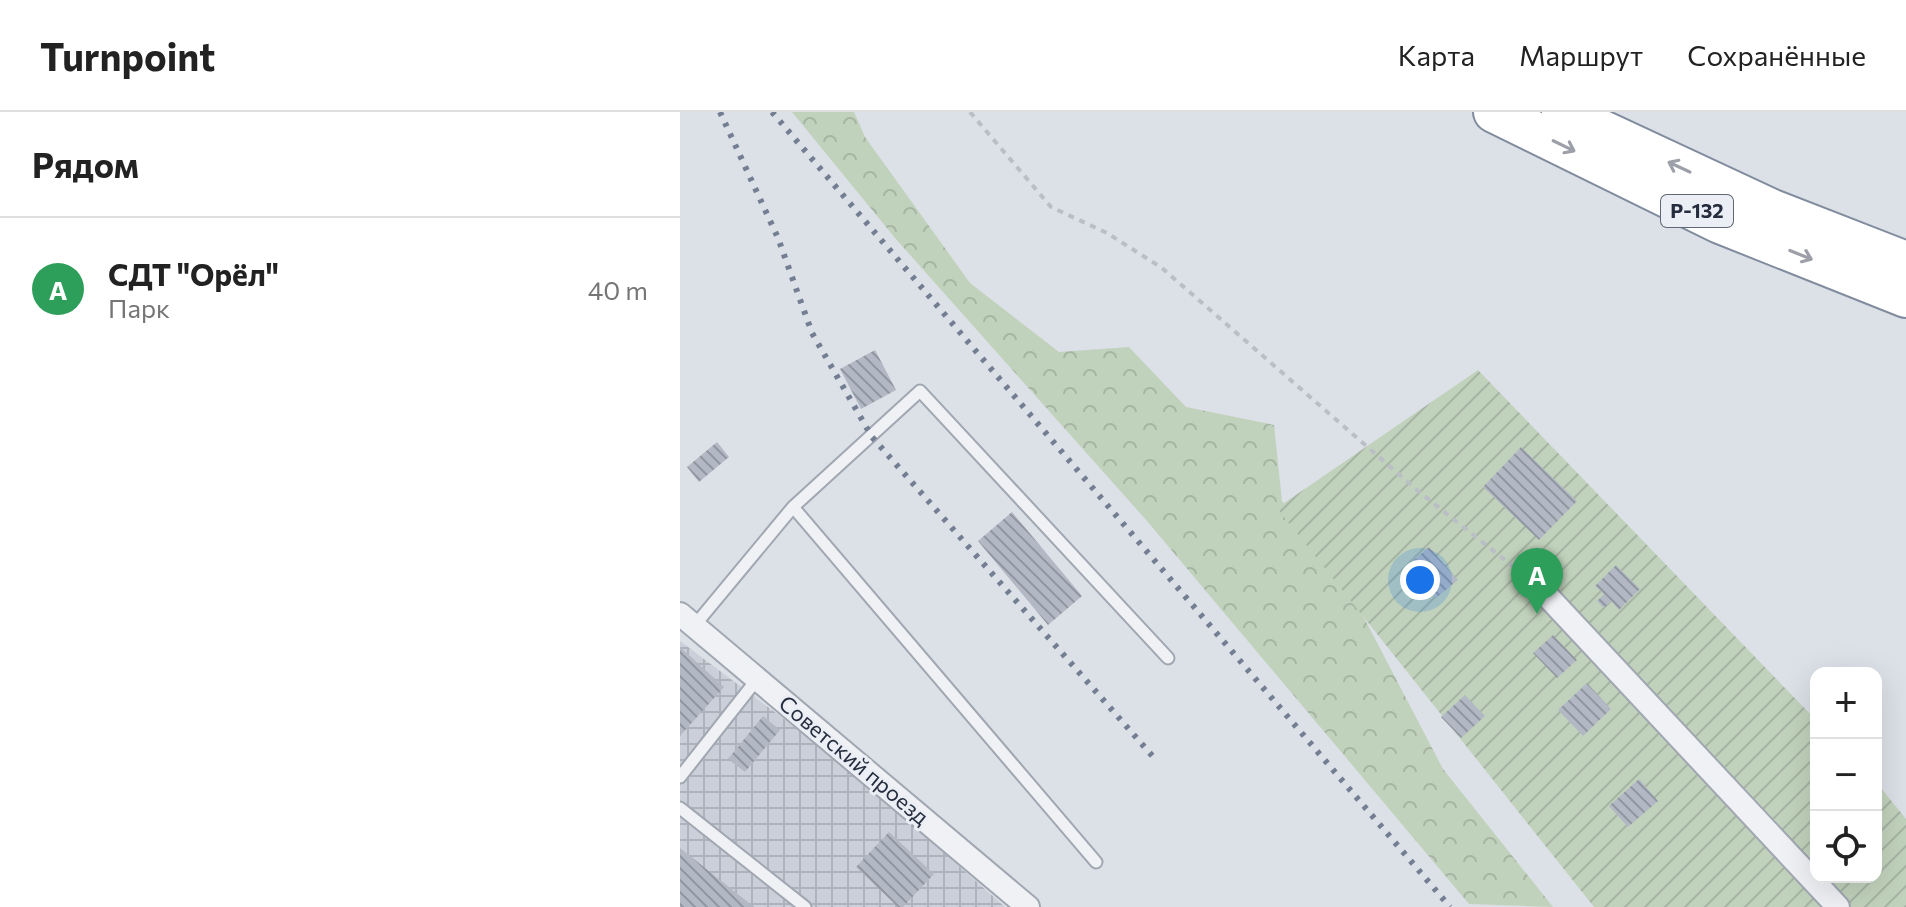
<!DOCTYPE html>
<html lang="ru">
<meta charset="utf-8">
<style>
:root{--surface:#fff;--page:#f6f6f6;--text:#222;--muted:#767676;--line:#e0e0e0;--accent:#7c3aed}
body{margin:0;font-family:Commissioner,sans-serif;background:var(--page);color:var(--text)}
.controls{position:absolute;right:24px;bottom:24px;display:grid;overflow:hidden;border-radius:16px;box-shadow:0 8px 32px #0002}
.controls button{width:72px;height:72px;display:grid;place-items:center;padding:0;border:0;border-bottom:2px solid var(--line);background:var(--surface);color:var(--text);font:40px sans-serif}
.you{position:absolute;left:740px;top:468px;width:28px;height:28px;margin:-20px;border:6px solid #fff;border-radius:50%;background:#1a73e8;box-shadow:0 0 0 12px #1a73e833}
.badge{display:grid;place-items:center;width:52px;height:52px;border-radius:50%;background:var(--accent);color:#fff;font-size:26px;font-weight:700}
.pin{position:absolute;translate:-50% -66px;filter:drop-shadow(0 2px 4px #0008)}
.pin::after{content:'';position:absolute;top:42px;width:28px;height:24px;background:inherit;clip-path:polygon(0 0,100% 0,50% 100%)}
.list{margin:0;padding:0;list-style:none}
h2{display:flex;justify-content:space-between;align-items:center;height:104px;margin:0;padding:0 32px;font-size:34px}
h2 small{font-size:26px;font-weight:400;color:var(--muted)}
.list li{display:grid;grid-template-columns:52px 1fr auto;gap:24px;align-items:center;box-sizing:border-box;height:144px;padding:0 32px;border-top:2px solid var(--line)}
.list b{display:block;font-size:30px;white-space:nowrap}
.list p{margin:0;font-size:26px;white-space:nowrap;color:var(--muted)}
.list em{font-size:26px;font-style:normal;color:var(--muted)}
.icon{flex:none;width:44px;height:44px;fill:none;stroke:currentColor;stroke-width:2;stroke-linecap:round;stroke-linejoin:round}
.map{position:relative;flex:none;width:1226px;height:795px;overflow:hidden}
header{display:flex;align-items:center;gap:48px;box-sizing:border-box;height:112px;padding:0 40px;background:var(--surface);border-bottom:2px solid var(--line)}
header strong{font-size:38px}
nav{display:flex;gap:44px;margin-inline-start:auto;font-size:28px}
main{display:flex}
aside{flex:1;background:var(--surface)}
.map>svg:first-child{display:block}
</style>
<header>
<strong>Turnpoint</strong>
<nav><a>Карта</a><a>Маршрут</a><a>Сохранённые</a></nav>
</header>
<main>
<aside>
<h2>Рядом<small></small></h2>
<ul class="list">
<li><span class="badge" style="background:#2e9e5b">A</span><div><b>СДТ &quot;Орёл&quot;</b><p>Парк</p></div><em>40 m</em></li>
</ul>
</aside>
<div class="map">
<svg width="1226" height="795" viewBox="0 0 1226 795">
<defs>
<pattern id="industrial-grid" width="8" height="8" patternUnits="userSpaceOnUse" patternTransform="scale(2)"><rect width="8" height="8" fill="#cacfd9"/><path d="M0 4h8M4 0v8" fill="none" stroke="#adb2bb"/></pattern>
<pattern id="forest-crowns" width="20" height="18" patternUnits="userSpaceOnUse" patternTransform="scale(2)"><rect width="20" height="18" fill="#c1d2bc"/><path d="M2 6a3 3 0 1 1 6 0M12 15a3 3 0 1 1 6 0" fill="none" stroke="#a6b5a3"/></pattern>
<pattern id="garden-furrows" width="10" height="10" patternUnits="userSpaceOnUse" patternTransform="scale(2)"><rect width="10" height="10" fill="#c1d2bc"/><path d="M-1 1l2-2M0 10L10 0M9 11l2-2" fill="none" stroke="#a6b5a3"/></pattern>
<pattern id="building-back-hatch" width="6" height="6" patternUnits="userSpaceOnUse" patternTransform="scale(2)"><rect width="6" height="6" fill="#b3b9c4"/><path d="M-1 5l2 2M0 0l6 6M5-1l2 2" fill="none" stroke="#9197a1"/></pattern>
</defs>
<rect width="100%" height="100%" fill="#dce0e7"/>
<path fill="url(#industrial-grid)" d="M 0,529 L 164,652 L 325,795 L 0,795 Z"/>
<path fill="url(#forest-crowns)" d="M 112,0 L 174,0 L 185,25 L 290,171 L 379,240 L 449,235 L 506,295 L 594,313 L 602,389 L 681,500 L 763,657 L 873,795 L 789,792 L 467,409 L 215,126 Z"/>
<path fill="url(#garden-furrows)" d="M 798,258 L 1136,608 L 1136,765 L 1196,765 L 1196,670 L 1226,707 L 1226,795 L 914,795 L 597,396 Z"/>
<path fill="url(#building-back-hatch)" d="M 195,238 L 216,278 L 181,297 L 160,257 Z
M 37,330 L 49,345 L 19,370 L 7,355 Z
M 841,335 L 897,389 L 859,428 L 803,375 Z
M 332,400 L 402,484 L 368,513 L 298,429 Z
M 749,435 L 778,468 L 756,486 L 728,453 Z
M 936,453 L 960,477 L 939,498 L 931,489 L 924,496 L 917,489 L 924,482 L 915,474 Z
M 873,523 L 897,548 L 877,566 L 853,541 Z
M 0,535 L 44,575 L 0,624 Z
M 907,571 L 931,597 L 903,624 L 878,598 Z
M 785,583 L 805,604 L 781,626 L 761,605 Z
M 83,604 L 100,618 L 65,660 L 48,647 Z
M 959,667 L 978,689 L 948,715 L 929,694 Z
M 209,720 L 254,762 L 223,795 L 218,795 L 176,755 Z
M 0,736 L 74,795 L 0,795 Z"/>
<g fill="none" stroke-linecap="round" stroke-linejoin="round">
<g stroke="#a1a7b1" stroke-width="15">
<path id="lane" d="M 113,395 L 416,750
M 15,513 L 113,395 L 240,279 L 488,546
M 0,665 L 78,566
M 0,696 L 125,795"/>
</g>
<g stroke="#a1a7b1" stroke-width="26">
<path id="street" d="M 857,473 L 1158,795
M 0,502 L 348,795"/>
</g>
<g stroke="#828c9f" stroke-width="44">
<path id="highway" d="M 814,0 L 1040,111 L 1226,185
M 882,0 L 1090,97 L 1226,150"/>
</g>
<path stroke="#babec5" stroke-width="4" stroke-dasharray="6 6" stroke-linecap="butt" d="M 290,0 L 371,95 L 427,121 L 482,156 L 738,379 L 840,460"/>
<use href="#lane" stroke="#eff1f5" stroke-width="11"/>
<use href="#street" stroke="#eff1f5" stroke-width="22"/>
<use href="#highway" stroke="#fff" stroke-width="40"/>
<path stroke="#747e92" stroke-width="6" stroke-dasharray="4 8" stroke-linecap="butt" d="M 40,0 L 98,126 L 132,221 L 192,325 L 476,648
M 92,0 L 770,795"/>
</g>
<defs><path id="oneway-shaft" d="M-6 0H5M1.5-3L5.5 0L1.5 3" fill="none" stroke-width="1.6" stroke-linecap="round" stroke-linejoin="round" transform="scale(2)"/></defs>
<g stroke="#9da0a8">
<use href="#oneway-shaft" transform="translate(884 34) rotate(26)"/>
<use href="#oneway-shaft" transform="translate(999 55) rotate(-155)"/>
<use href="#oneway-shaft" transform="translate(1121 143) rotate(22)"/>
</g>
<g text-anchor="middle" stroke-width="6" stroke-linejoin="round" paint-order="stroke">
<rect fill="#ebeff5" stroke="#606775" stroke-width="2" x="981" y="83" width="72" height="32" rx="6"/>
<g font-size="20" font-weight="bold" fill="#252d3e">
<text x="1017" y="106">Р-132</text>
</g>
<g font-size="22" fill="#252d3e" stroke="#ebeff5">
<text transform="translate(174 648) rotate(40)" y="8">Советский проезд</text>
</g>
</g>
</svg>
<div class="controls">
<button>+</button>
<button>−</button>
<button><svg class="icon" aria-label="locate" viewBox="0 0 24 24"><circle cx="12" cy="12" r="6"/><path d="M12 2v4M12 18v4M2 12h4M18 12h4"/></svg></button>
</div>
<div class="you"></div>
<div class="pin badge" style="left:857px;top:502px;background:#2e9e5b">A</div>
</div>
</main>
